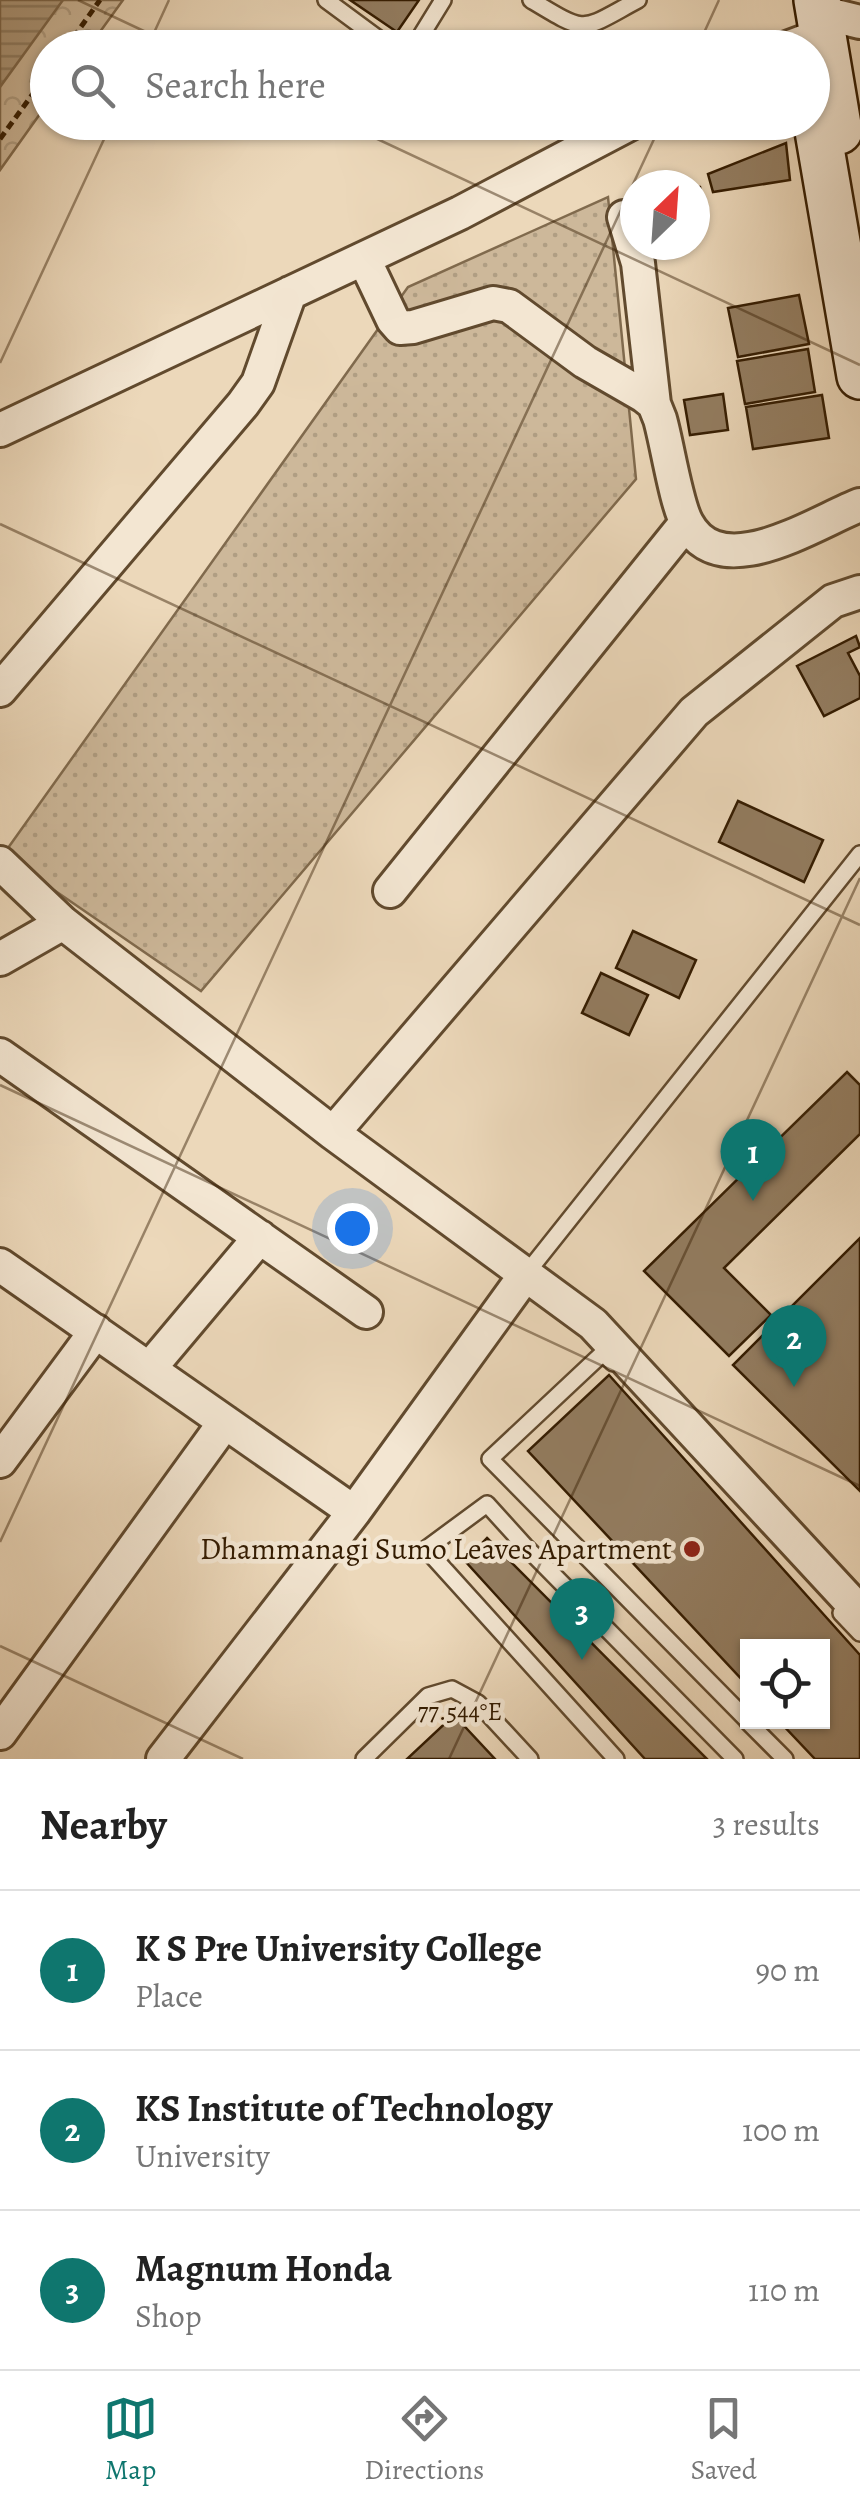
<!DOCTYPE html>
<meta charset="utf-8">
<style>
:root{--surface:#fff;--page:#f2f2f2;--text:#222;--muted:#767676;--line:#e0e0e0;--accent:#0f766e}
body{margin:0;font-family:Alegreya,serif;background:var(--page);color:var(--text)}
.controls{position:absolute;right:30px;bottom:30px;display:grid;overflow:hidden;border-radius:0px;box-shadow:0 2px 8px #0004}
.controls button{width:90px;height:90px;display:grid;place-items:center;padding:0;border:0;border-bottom:2px solid var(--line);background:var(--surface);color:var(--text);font:50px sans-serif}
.compass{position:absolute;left:620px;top:170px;width:90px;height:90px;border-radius:50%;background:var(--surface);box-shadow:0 2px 8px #0004;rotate:25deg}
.you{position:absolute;left:352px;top:1228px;width:35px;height:35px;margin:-25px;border:8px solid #fff;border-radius:50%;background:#1a73e8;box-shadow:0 0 0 15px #1a73e833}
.badge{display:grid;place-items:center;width:65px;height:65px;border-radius:50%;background:var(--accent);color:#fff;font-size:32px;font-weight:700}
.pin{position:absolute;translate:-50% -82px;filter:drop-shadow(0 2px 5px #0008)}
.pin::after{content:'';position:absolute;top:52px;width:35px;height:30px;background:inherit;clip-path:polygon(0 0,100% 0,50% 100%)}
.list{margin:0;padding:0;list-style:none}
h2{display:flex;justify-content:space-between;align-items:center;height:130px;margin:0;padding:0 40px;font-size:42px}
h2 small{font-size:32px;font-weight:400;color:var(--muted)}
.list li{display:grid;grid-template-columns:65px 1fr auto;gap:30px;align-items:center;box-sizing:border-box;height:160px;padding:0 40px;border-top:2px solid var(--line)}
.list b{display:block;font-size:38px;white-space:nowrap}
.list p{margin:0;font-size:32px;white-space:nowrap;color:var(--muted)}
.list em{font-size:32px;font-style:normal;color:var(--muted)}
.icon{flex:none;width:55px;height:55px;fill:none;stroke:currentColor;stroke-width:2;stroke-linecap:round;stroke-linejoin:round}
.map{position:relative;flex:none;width:860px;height:1759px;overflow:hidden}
.search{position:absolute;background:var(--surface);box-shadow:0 2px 8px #0004;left:30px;right:30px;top:30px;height:110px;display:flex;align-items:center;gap:25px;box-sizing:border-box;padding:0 35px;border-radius:55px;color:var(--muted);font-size:38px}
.sheet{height:610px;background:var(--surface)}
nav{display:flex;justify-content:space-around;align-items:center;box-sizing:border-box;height:140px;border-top:2px solid var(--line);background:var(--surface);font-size:28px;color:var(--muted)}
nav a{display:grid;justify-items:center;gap:5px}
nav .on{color:var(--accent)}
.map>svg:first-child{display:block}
</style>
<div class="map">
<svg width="860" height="1759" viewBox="0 0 860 1759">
<defs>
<pattern id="grass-dots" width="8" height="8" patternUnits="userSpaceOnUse" patternTransform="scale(2.5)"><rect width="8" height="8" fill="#cdb89a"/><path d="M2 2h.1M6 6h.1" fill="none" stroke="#b09e83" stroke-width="1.8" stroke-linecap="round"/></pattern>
<pattern id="park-crowns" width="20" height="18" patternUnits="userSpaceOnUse" patternTransform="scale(2.5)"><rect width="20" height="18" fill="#cdb89a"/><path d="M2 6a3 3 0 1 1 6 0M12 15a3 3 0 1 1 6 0" fill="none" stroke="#b09e83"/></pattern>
<pattern id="water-rules" width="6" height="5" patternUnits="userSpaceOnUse" patternTransform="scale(2.5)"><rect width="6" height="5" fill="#ad987b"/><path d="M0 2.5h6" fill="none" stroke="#8d7b62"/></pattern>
</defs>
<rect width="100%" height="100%" fill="#ecd8ba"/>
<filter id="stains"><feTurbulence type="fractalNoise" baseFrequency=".002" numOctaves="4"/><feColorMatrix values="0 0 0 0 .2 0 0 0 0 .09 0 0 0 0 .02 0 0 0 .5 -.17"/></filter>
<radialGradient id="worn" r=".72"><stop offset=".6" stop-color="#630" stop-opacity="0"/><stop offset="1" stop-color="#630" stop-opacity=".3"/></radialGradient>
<path fill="url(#grass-dots)" stroke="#806a4d" stroke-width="2.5" d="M 608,197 L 636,479 L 201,991 L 3,855 L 408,287 Z"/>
<path fill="url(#park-crowns)" stroke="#806a4d" stroke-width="2.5" d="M 0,0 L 123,0 L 89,47 L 48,48 L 47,104 L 0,170 Z"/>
<path fill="url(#water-rules)" stroke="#7c664a" stroke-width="2.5" d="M 0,0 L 63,0 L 0,87 Z"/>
<path fill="#937d61" stroke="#331b00" stroke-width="2.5" d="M 350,0 L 419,0 L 397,32 Z
M 786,143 L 790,180 L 713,192 L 708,174 Z
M 695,187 L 700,187 L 706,226 L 695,228 Z
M 799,295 L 809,344 L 738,357 L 728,308 Z
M 808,349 L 815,392 L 745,404 L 737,361 Z
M 723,394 L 728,430 L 690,435 L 684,400 Z
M 822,395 L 829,438 L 753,449 L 746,407 Z
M 856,636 L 860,647 L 848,653 L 860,676 L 860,698 L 824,716 L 797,666 Z
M 738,801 L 823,840 L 804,882 L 719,842 Z
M 633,931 L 696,960 L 679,998 L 616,968 Z
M 601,973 L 648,995 L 629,1035 L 582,1013 Z
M 847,1072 L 860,1085 L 860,1134 L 724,1268 L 771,1315 L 729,1356 L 644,1271 Z
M 860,1238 L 860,1491 L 733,1365 Z
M 609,1375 L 860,1655 L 860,1759 L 815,1759 L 780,1722 L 822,1722 L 822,1646 L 748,1646 L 748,1686 L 528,1451 Z
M 487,1538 L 707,1759 L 645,1759 L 465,1561 Z
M 454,1715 L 495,1759 L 407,1759 Z"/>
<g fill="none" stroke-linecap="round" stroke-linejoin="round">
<g stroke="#614a2e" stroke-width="20">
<path id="service" d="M 326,0 L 391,48
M 531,0 C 589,35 580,31 638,0
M 405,48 L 419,39 L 443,0
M 526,1274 L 860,854
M 613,1363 L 603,1353 L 490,1459 L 748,1721
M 841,1613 L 860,1633
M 748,1722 L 785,1759
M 364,1759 L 428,1696 L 452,1689 L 478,1703 L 530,1759
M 616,1759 L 426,1549 L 487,1504 L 525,1546 L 735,1759"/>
</g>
<g stroke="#614a2e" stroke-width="38">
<path id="minor" d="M 819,12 L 860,22
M 787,48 L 803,42
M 624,217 L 638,263 L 654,404
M 364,259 L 393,320 L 400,328 L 413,327 L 493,303 L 509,306 L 585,362 L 644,396 L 654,404 L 660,419 C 667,443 676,504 687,523 C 721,586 814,523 860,505
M 0,430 L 460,213 L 633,122
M 0,690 L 243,404 L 258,383 L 290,293
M 0,863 L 63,923 L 333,1133 L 593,1324 L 860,1612
M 390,891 L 686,523
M 0,959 L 63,923
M 0,1055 L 366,1312
M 333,1133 L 694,712 L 833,601 L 860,592
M 0,1265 L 354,1512 L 526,1274
M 149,1369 L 260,1237
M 0,1461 L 96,1331
M 0,1733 L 225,1422
M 163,1759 L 354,1512"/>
</g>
<g stroke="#331b00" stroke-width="50">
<path id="secondary" d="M 817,0 L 839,131
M 812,96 L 860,376"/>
</g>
<path stroke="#331b00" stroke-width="5" stroke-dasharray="8 5" stroke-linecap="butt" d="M 66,48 L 100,0
M 0,139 L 48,73"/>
<use href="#service" stroke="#f3e6d2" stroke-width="15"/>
<use href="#minor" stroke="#f3e6d2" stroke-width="32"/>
<use href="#secondary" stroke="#f3e6d2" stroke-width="45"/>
</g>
<path fill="none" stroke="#331b00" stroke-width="2.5" stroke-opacity="0.45" d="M 78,0 L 180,48M 147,48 L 169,0M 697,48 L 719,0M 341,122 L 860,365M 0,363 L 112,122M 0,524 L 860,925M 0,1085 L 860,1486M 0,1542 L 662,122M 0,1646 L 243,1759M 449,1759 L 860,878"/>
<circle fill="#8f2418" stroke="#f3e6d2" stroke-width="4" cx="692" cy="1549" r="10"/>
<g text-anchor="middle" stroke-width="9" stroke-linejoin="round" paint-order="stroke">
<g font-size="30" fill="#331b00" stroke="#f3e6d2" text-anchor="end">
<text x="672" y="1559">Dhammanagi Sumo Leaves Apartment</text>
</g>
</g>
<g font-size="25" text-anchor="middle" fill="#331b00" stroke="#f3e6d2" stroke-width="9" stroke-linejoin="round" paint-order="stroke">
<text x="460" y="1720">77.544°E</text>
</g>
<rect width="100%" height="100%" filter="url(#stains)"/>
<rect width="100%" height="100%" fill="url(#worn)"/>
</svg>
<div class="controls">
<button><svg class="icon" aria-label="locate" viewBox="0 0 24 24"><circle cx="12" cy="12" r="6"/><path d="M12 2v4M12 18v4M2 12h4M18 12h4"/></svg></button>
</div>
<svg class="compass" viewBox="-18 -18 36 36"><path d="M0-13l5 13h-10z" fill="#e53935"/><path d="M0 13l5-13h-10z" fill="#767676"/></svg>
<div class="you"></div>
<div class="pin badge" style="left:753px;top:1201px">1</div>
<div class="pin badge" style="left:794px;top:1387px">2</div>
<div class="pin badge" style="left:582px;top:1660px">3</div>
<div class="search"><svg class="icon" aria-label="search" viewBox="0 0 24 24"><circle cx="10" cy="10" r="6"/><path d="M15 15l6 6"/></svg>Search here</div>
</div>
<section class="sheet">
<h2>Nearby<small>3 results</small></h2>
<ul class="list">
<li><span class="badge">1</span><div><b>K S Pre University College</b><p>Place</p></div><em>90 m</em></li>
<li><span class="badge">2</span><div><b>KS Institute of Technology</b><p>University</p></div><em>100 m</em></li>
<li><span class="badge">3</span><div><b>Magnum Honda</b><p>Shop</p></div><em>110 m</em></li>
</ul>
</section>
<nav>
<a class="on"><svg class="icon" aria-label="map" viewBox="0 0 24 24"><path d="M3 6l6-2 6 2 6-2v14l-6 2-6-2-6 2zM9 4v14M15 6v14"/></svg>Map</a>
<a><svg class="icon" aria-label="directions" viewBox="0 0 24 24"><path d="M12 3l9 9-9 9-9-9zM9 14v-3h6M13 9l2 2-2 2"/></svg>Directions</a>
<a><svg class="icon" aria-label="saved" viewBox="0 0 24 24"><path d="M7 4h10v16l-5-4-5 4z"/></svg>Saved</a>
</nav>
